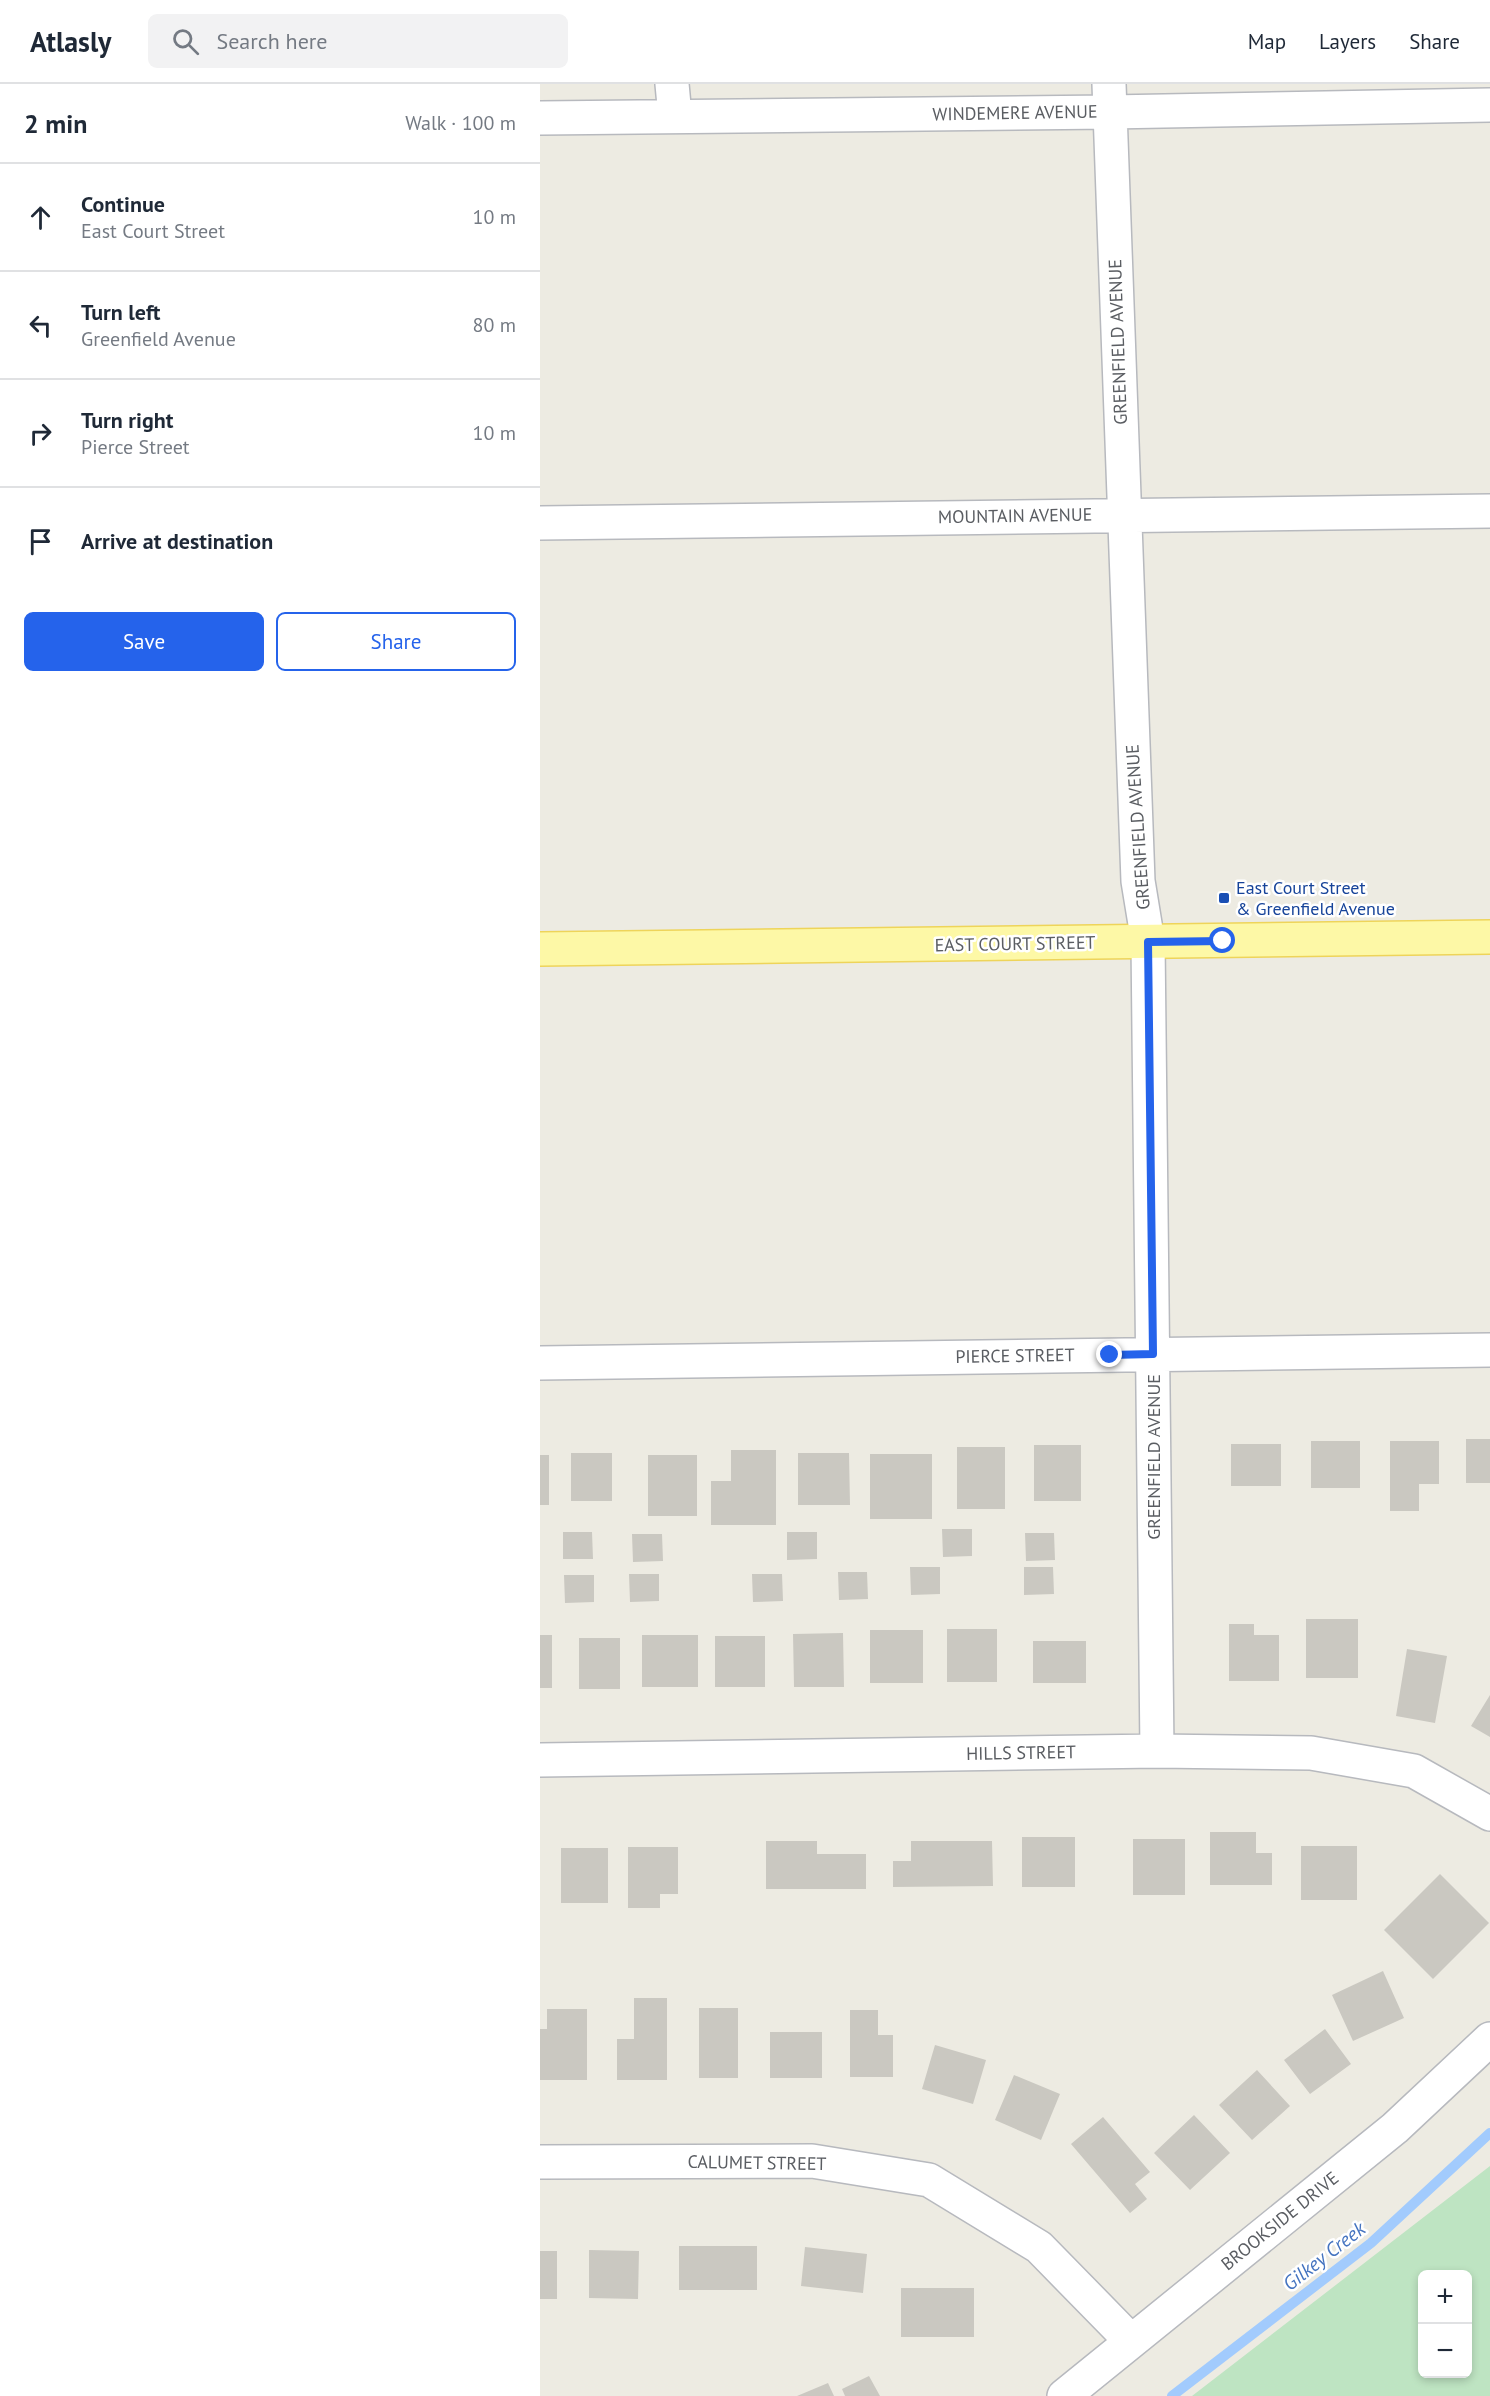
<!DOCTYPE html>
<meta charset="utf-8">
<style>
:root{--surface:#fff;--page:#f2f2f3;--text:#1f2937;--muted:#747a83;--line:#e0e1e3;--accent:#2563eb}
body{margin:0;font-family:"PT Sans",sans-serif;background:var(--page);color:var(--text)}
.controls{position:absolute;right:18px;bottom:18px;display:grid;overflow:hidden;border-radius:9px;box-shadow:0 3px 9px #0003}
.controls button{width:54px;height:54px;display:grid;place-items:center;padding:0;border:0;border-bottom:2px solid var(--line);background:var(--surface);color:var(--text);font:30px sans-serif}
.stop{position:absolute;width:18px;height:18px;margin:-14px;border:4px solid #2563eb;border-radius:50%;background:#fff}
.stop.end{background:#2563eb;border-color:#fff;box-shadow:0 2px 6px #0008}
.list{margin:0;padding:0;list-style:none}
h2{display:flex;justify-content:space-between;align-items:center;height:78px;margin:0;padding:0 24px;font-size:26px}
h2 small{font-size:20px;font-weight:400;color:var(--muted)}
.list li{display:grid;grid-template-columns:39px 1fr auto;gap:18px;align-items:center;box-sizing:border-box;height:108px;padding:0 24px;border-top:2px solid var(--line)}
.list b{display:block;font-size:22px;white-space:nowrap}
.list p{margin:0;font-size:20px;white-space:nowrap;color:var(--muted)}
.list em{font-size:20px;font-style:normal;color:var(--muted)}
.actions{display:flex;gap:12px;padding:18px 24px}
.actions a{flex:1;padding:14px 0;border:2px solid var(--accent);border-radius:9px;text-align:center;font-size:21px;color:var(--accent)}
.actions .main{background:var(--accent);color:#fff}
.icon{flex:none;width:33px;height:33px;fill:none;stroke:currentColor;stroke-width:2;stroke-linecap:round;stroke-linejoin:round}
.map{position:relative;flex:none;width:950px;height:2312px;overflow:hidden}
header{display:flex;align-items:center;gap:36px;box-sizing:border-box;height:84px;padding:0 30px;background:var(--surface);border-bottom:2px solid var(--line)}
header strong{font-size:28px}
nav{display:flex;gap:33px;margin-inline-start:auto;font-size:21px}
.search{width:420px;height:54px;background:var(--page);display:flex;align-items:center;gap:15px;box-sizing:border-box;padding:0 21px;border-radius:9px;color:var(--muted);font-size:22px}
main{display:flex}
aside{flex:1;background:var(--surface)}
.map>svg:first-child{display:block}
</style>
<header>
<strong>Atlasly</strong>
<div class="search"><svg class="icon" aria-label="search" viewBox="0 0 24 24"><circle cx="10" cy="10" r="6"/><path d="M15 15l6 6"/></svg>Search here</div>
<nav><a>Map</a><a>Layers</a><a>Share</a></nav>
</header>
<main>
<aside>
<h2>2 min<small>Walk · 100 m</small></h2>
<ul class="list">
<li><svg class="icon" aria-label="ahead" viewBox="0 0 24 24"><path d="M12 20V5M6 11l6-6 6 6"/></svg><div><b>Continue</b><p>East Court Street</p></div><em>10 m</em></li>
<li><svg class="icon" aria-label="left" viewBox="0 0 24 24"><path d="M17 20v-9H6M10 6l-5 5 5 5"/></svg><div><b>Turn left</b><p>Greenfield Avenue</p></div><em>80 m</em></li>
<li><svg class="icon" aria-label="right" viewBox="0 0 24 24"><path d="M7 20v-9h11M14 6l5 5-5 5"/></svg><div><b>Turn right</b><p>Pierce Street</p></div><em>10 m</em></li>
<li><svg class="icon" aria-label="arrive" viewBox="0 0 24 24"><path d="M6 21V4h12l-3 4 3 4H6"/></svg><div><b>Arrive at destination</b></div></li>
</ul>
<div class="actions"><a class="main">Save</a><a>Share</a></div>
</aside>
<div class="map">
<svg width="950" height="2312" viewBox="0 0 950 2312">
<rect width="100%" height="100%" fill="#edebe2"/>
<path fill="#bee4c2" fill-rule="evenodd" d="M 950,2082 L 950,2312 L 652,2312 ZM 882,2190 L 928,2190 L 928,2290 L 882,2290 Z"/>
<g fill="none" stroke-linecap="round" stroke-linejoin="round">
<path stroke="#a2cbfd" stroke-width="10" d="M 632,2312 L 831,2159 L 950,2049"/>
</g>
<path fill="#cac8c1" d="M 926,1355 L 950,1355 L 950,1399 L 926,1399 Z
M 771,1357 L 820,1357 L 820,1404 L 771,1404 Z
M 850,1357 L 899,1357 L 899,1400 L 879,1400 L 879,1427 L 850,1427 Z
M 691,1360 L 741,1360 L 741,1402 L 691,1402 Z
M 494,1361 L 541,1361 L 541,1417 L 494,1417 Z
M 417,1363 L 465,1363 L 465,1425 L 417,1425 Z
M 191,1366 L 236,1366 L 236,1441 L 171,1441 L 171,1397 L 191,1397 Z
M 31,1369 L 72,1369 L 72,1417 L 31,1417 Z
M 258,1369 L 309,1369 L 310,1421 L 258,1421 Z
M 330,1370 L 392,1370 L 392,1435 L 330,1435 Z
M 0,1371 L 9,1371 L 9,1421 L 0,1421 Z
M 108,1371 L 157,1371 L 157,1432 L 108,1432 Z
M 402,1445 L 432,1445 L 432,1472 L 403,1473 Z
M 23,1448 L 52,1448 L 53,1475 L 23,1475 Z
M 247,1448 L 277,1448 L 277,1475 L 247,1476 Z
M 485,1449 L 514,1449 L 515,1476 L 486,1477 Z
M 92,1450 L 122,1450 L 123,1477 L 93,1478 Z
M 370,1483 L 400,1483 L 400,1510 L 371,1511 Z
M 484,1483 L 513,1483 L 514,1510 L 484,1511 Z
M 298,1488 L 327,1488 L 328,1515 L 299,1516 Z
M 89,1490 L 119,1490 L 119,1517 L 90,1518 Z
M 212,1490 L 242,1490 L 243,1517 L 213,1518 Z
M 24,1491 L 54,1491 L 54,1518 L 25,1519 Z
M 766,1535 L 818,1535 L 818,1594 L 766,1594 Z
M 689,1540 L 714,1540 L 714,1551 L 739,1551 L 739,1597 L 689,1597 Z
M 407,1545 L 457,1545 L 457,1598 L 407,1598 Z
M 330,1546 L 383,1546 L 383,1599 L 330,1599 Z
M 303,1549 L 304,1603 L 254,1603 L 253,1550 Z
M 0,1551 L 12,1551 L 12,1604 L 0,1604 Z
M 102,1551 L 158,1551 L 158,1603 L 102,1603 Z
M 175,1552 L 225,1552 L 225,1603 L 175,1603 Z
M 39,1554 L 80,1554 L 80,1605 L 39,1605 Z
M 493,1557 L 546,1557 L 546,1599 L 493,1599 Z
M 867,1565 L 907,1572 L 895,1639 L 856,1632 Z
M 950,1611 L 950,1653 L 931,1642 Z
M 670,1748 L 716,1748 L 716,1769 L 732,1769 L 732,1801 L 670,1801 Z
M 482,1753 L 535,1753 L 535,1803 L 482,1803 Z
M 593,1755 L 645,1755 L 645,1811 L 593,1811 Z
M 226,1757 L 277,1757 L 277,1770 L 326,1770 L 326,1805 L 226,1805 Z
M 371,1757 L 452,1757 L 453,1802 L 353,1803 L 353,1777 L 371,1777 Z
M 761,1762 L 817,1762 L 817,1816 L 761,1816 Z
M 88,1763 L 138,1763 L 138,1810 L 120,1810 L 120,1824 L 88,1824 Z
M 21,1764 L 68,1764 L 68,1819 L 21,1819 Z
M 900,1790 L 949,1839 L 893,1895 L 844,1846 Z
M 843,1887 L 864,1934 L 813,1957 L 792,1911 Z
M 94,1914 L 127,1914 L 127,1996 L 77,1996 L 77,1955 L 94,1955 Z
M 159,1924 L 198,1924 L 198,1994 L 159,1994 Z
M 7,1925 L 47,1925 L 47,1996 L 0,1996 L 0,1945 L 7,1945 Z
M 310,1926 L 338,1926 L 338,1951 L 353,1951 L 353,1993 L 310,1993 Z
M 785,1945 L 811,1980 L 770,2010 L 744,1976 Z
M 230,1948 L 282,1948 L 282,1994 L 230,1994 Z
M 395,1961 L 446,1976 L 433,2020 L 382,2005 Z
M 717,1986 L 750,2022 L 712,2056 L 679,2021 Z
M 474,1991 L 520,2010 L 501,2056 L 455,2036 Z
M 654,2031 L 690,2069 L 650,2106 L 614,2069 Z
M 563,2033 L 610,2088 L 595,2100 L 607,2115 L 590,2129 L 531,2060 Z
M 139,2162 L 217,2162 L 217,2206 L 139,2206 Z
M 265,2163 L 327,2170 L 323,2209 L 261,2202 Z
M 49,2166 L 99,2167 L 98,2215 L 49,2214 Z
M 0,2167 L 17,2167 L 17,2215 L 0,2215 Z
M 361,2204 L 434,2204 L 434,2253 L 361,2253 Z
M 329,2292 L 340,2312 L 305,2312 L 302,2305 Z
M 288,2299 L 294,2312 L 257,2312 Z"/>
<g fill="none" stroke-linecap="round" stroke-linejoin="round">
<g stroke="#b7b9be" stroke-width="36">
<path id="minor" d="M 132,0 L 135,32
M 569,0 L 598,797 L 608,858 L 617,1667
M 0,34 L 570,28 L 950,21
M 0,439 L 950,427
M 0,1279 L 950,1266
M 0,1676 L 617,1667 L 771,1669 L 874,1687 L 950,1730
M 0,2078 L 272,2077 L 389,2096 L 499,2163 L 591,2257
M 524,2312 L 855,2044 L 950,1955"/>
</g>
<g stroke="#eed45a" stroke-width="36">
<path id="major" d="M 0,865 L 950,853"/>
</g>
<use href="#minor" stroke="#fff" stroke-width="33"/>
<use href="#major" stroke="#fdf8a6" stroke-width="33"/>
</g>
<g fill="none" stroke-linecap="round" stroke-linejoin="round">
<path stroke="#2563eb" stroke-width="8" d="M 570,1271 L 613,1270 L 608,858 L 683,857"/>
</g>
<rect fill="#1a4fb4" stroke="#fff" stroke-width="2" x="678" y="808" width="12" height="12" rx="3"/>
<g text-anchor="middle" stroke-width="5" stroke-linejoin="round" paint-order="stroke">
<g font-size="18" fill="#5a5d62" stroke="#fff">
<text transform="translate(475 29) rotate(-1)" y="6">WINDEMERE AVENUE</text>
<text transform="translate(578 258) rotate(-92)" y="6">GREENFIELD AVENUE</text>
<text transform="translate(475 432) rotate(-1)" y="6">MOUNTAIN AVENUE</text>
<text transform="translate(598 743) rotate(-94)" y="6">GREENFIELD AVENUE</text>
<text transform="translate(475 860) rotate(-1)" y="6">EAST COURT STREET</text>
<text transform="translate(475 1272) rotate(-1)" y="6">PIERCE STREET</text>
<text transform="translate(614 1373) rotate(-90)" y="6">GREENFIELD AVENUE</text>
<text transform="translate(481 1669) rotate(-1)" y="6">HILLS STREET</text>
<text transform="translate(217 2079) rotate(1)" y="6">CALUMET STREET</text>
<text transform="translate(740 2137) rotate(-39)" y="6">BROOKSIDE DRIVE</text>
</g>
<g font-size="18" fill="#164399" stroke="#fff" text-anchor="start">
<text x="696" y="810">East Court Street<tspan x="696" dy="21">&amp; Greenfield Avenue</tspan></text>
</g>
<g font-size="20" font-style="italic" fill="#4574c0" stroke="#fff">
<text transform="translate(784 2172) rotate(-38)" y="7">Gilkey Creek</text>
</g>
</g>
</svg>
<div class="controls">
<button>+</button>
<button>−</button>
</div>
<div class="stop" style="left:683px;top:857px"></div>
<div class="stop end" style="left:570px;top:1271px"></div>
</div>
</main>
